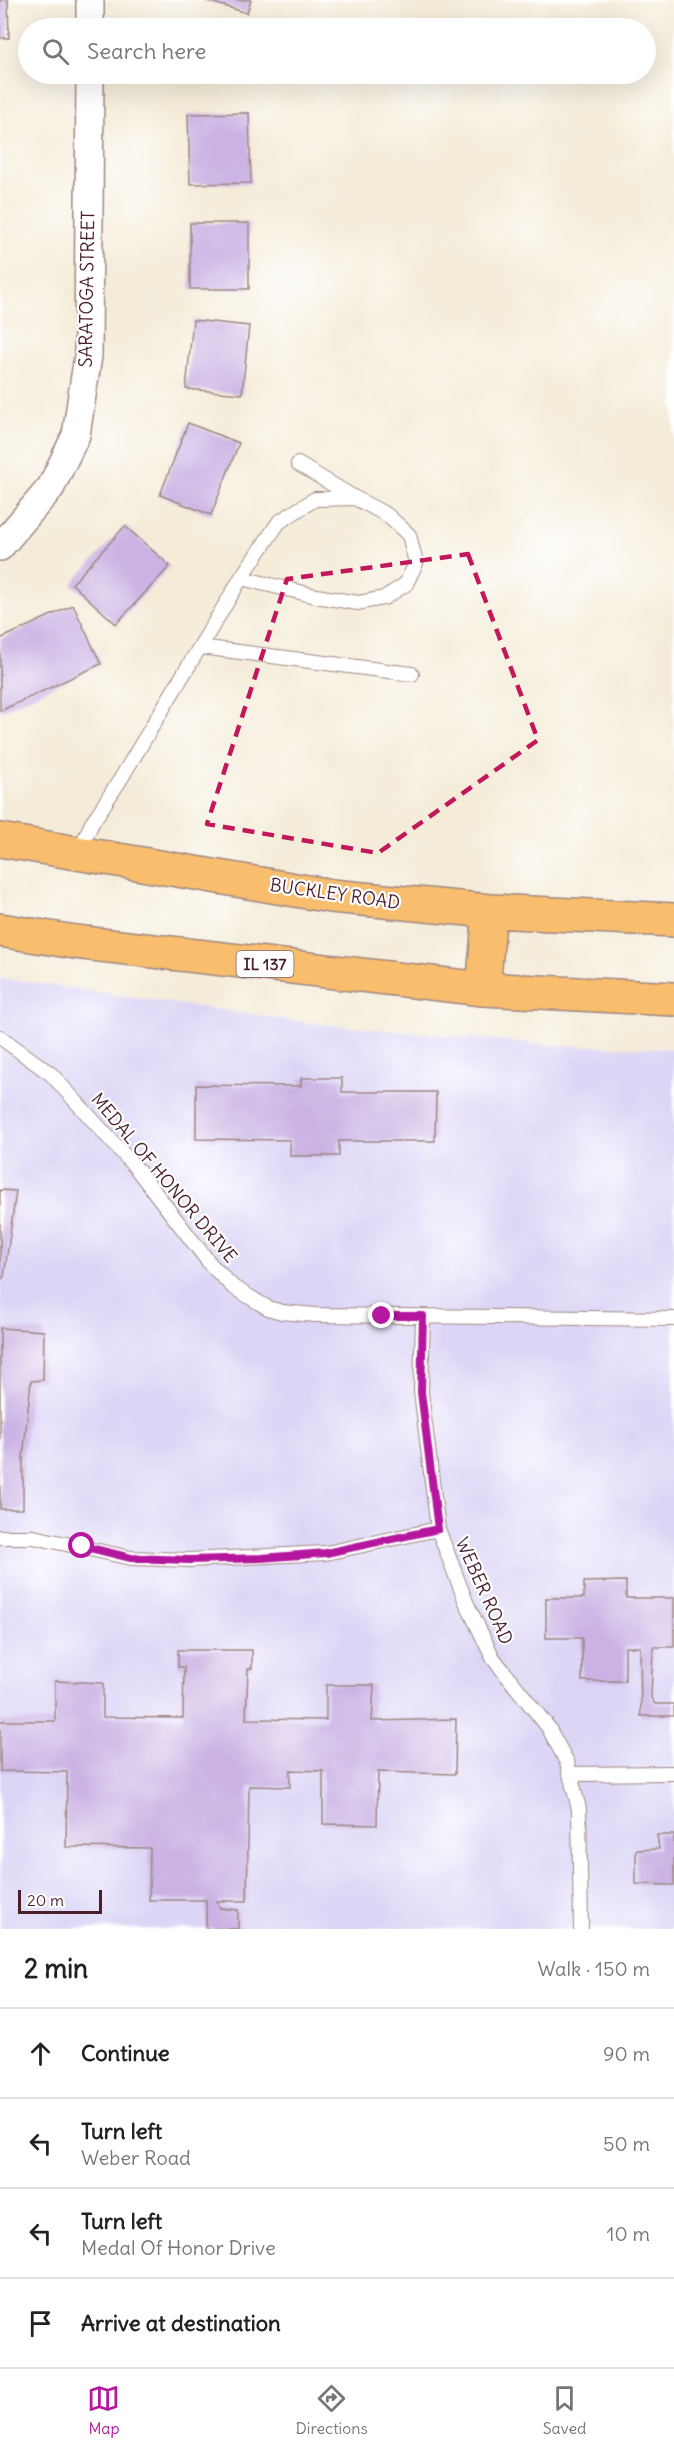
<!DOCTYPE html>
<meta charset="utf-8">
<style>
:root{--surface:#fff;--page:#f2f2f2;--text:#222;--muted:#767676;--line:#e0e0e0;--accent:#b5179e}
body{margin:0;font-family:Delius,sans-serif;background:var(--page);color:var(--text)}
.scale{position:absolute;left:18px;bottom:15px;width:84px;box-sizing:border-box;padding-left:6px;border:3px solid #4a1f2b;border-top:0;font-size:16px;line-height:21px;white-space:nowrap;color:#4a1f2b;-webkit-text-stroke:4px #fff;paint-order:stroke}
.stop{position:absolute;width:18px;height:18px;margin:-14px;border:4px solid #b5179e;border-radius:50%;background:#fff}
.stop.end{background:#b5179e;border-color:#fff;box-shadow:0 2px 6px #0008}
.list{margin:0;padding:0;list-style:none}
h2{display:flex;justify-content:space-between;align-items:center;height:78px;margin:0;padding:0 24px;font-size:26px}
h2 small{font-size:20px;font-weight:400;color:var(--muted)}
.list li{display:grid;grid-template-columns:39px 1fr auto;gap:18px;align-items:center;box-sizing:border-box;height:90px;padding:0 24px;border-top:2px solid var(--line)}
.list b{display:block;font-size:22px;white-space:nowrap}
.list p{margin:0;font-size:20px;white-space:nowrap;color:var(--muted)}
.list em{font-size:20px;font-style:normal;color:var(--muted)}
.icon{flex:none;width:33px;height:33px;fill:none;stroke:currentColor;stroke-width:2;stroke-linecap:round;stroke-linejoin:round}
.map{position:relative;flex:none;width:674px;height:1929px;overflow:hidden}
.search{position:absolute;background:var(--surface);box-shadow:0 6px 24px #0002;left:18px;right:18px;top:18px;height:66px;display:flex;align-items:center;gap:15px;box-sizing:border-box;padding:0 21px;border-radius:33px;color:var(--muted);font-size:22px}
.sheet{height:438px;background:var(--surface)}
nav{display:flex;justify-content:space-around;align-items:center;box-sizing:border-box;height:84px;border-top:2px solid var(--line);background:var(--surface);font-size:16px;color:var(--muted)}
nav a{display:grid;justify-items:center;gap:3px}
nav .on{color:var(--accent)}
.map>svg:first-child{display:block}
</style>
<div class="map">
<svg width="674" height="1929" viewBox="0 0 674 1929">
<rect width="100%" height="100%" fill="#fff"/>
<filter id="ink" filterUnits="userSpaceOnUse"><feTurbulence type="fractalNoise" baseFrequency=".0167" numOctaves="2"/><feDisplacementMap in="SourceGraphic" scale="12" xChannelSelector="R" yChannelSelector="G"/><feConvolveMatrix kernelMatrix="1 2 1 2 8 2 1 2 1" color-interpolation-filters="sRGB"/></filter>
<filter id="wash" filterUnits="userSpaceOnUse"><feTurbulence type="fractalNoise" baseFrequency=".008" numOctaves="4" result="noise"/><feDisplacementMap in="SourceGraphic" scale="24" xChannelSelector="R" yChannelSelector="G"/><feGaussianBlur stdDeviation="1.35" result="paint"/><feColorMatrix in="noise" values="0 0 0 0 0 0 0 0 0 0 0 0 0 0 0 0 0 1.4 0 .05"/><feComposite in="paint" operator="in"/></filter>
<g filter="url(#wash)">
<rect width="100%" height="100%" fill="#f4ecd8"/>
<path fill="#dcd5f6" d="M 0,978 L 309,1023 L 551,1045 L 674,1049 L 674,1929 L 0,1929 Z"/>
<g id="blocks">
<path fill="#cab3e4" d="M 0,0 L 8,0 L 9,38 L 0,38 Z
M 204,0 L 251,0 L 247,13 Z
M 249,113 L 251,183 L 190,184 L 188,114 Z
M 190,223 L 249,223 L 249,289 L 190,289 Z
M 193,320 L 249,326 L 242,394 L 186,389 Z
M 188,423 L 239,443 L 211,515 L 160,495 Z
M 125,526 L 170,566 L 116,624 L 72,584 Z
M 73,605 L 101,664 L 0,711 L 0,639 Z
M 301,1078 L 342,1078 L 342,1092 L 436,1092 L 435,1141 L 339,1141 L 339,1156 L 290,1156 L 290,1140 L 196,1139 L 196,1085 L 301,1086 Z
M 0,1190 L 16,1191 L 4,1277 L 0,1280 Z
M 0,1328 L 44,1331 L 43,1380 L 31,1381 L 23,1458 L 23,1509 L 0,1509 Z
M 626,1581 L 626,1598 L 674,1598 L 674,1647 L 653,1647 L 651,1698 L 655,1704 L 674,1704 L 674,1716 L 641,1716 L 640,1647 L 625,1647 L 625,1681 L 582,1681 L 582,1638 L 546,1638 L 546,1598 L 584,1598 L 584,1582 Z
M 178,1650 L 252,1650 L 252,1668 L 248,1669 L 246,1719 L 326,1720 L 326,1685 L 374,1685 L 372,1721 L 456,1719 L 455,1774 L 378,1772 L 377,1825 L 323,1824 L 323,1771 L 290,1770 L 290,1787 L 249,1786 L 247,1901 L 217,1901 L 220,1908 L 238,1910 L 238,1929 L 206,1929 L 206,1900 L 149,1900 L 150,1848 L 66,1847 L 67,1772 L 0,1771 L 0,1721 L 55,1721 L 55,1681 L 103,1683 L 103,1717 L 183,1718 L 184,1667 L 178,1667 Z
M 657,1835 L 674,1835 L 674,1885 L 636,1884 L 636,1850 L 659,1849 Z"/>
</g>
</g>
<g filter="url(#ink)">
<use href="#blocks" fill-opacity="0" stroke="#9f8682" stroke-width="1.5"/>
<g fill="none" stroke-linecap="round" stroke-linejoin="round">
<g stroke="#9f8682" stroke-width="16">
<path id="lane" d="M 298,464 L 355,498
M 200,647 L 412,674
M 78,853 L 92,823 L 120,780 L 234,590 L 241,578 L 279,522 L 315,499 L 355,498 L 387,515 L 409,535 L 416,563 L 406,584 L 384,598 L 358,603 L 316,596 L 241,578
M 0,1037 L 51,1074 L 136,1168 L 211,1265 L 233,1287 L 268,1308 L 282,1312 L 315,1315 L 674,1319
M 423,1316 L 421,1392 L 438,1529 L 466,1602 L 493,1658 L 548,1727 L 567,1762 L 579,1809 L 581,1929
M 0,1537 L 34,1537 L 131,1558 L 189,1560 L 326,1553 L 438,1529
M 570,1774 L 674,1773"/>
</g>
<g stroke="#9f8682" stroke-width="30">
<path id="street" d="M 90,0 L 90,28
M 0,547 L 51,487 L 76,435 L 88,356 L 90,74"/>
</g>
<g stroke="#9f8682" stroke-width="36">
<path id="highway" d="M 0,840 L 331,896 L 490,911 L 674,920
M 0,930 L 75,942 L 483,989 L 674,999
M 483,989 L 490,911"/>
</g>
<use href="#lane" stroke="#fff" stroke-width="14"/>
<use href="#street" stroke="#fff" stroke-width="27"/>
<use href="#highway" stroke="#f9be6d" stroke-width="33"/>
</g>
</g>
<g fill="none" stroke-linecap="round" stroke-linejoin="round" filter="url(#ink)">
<path stroke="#b5179e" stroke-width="8" d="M 82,1546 L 131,1558 L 189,1560 L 261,1558 L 326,1553 L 438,1529 L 421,1392 L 423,1316 L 382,1316"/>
</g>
<path fill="none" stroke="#c2185b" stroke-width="4.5" stroke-dasharray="12 8" stroke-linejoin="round" d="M 468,554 L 538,740 L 378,853 L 207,824 L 287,579 Z"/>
<g text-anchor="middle" stroke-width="4.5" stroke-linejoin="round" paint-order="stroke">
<rect fill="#fff" stroke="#80626b" stroke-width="1.5" x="236.5" y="951" width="57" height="26" rx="4.5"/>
<g font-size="16" font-weight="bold" fill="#4a1f2b">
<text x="265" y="970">IL 137</text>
</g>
<g font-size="18" fill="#4a1f2b" stroke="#fff">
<text transform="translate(87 289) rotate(-89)" y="6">SARATOGA STREET</text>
<text transform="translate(335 894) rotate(8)" y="6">BUCKLEY ROAD</text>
<text transform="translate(164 1178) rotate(50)" y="6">MEDAL OF HONOR DRIVE</text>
<text transform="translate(484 1591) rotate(66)" y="6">WEBER ROAD</text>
</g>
</g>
</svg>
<div class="scale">20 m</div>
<div class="stop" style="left:82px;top:1546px"></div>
<div class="stop end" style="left:382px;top:1316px"></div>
<div class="search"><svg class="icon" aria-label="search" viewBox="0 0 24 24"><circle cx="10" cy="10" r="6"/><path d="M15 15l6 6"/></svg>Search here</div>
</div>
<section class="sheet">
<h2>2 min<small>Walk · 150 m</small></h2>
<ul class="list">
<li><svg class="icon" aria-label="ahead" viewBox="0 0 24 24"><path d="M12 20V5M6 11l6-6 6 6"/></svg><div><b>Continue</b></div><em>90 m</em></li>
<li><svg class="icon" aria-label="left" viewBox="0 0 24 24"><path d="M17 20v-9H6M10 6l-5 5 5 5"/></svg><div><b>Turn left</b><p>Weber Road</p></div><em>50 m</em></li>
<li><svg class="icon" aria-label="left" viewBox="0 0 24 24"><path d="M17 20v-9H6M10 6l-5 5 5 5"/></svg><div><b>Turn left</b><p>Medal Of Honor Drive</p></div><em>10 m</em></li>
<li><svg class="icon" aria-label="arrive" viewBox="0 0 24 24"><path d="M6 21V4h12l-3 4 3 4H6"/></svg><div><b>Arrive at destination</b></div></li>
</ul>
</section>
<nav>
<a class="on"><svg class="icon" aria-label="map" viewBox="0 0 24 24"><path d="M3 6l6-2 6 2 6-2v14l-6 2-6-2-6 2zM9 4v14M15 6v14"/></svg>Map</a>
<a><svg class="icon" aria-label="directions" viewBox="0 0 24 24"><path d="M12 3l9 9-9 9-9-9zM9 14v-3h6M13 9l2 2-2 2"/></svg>Directions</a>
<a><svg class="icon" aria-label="saved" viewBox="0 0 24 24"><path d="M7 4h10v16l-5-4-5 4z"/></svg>Saved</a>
</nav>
